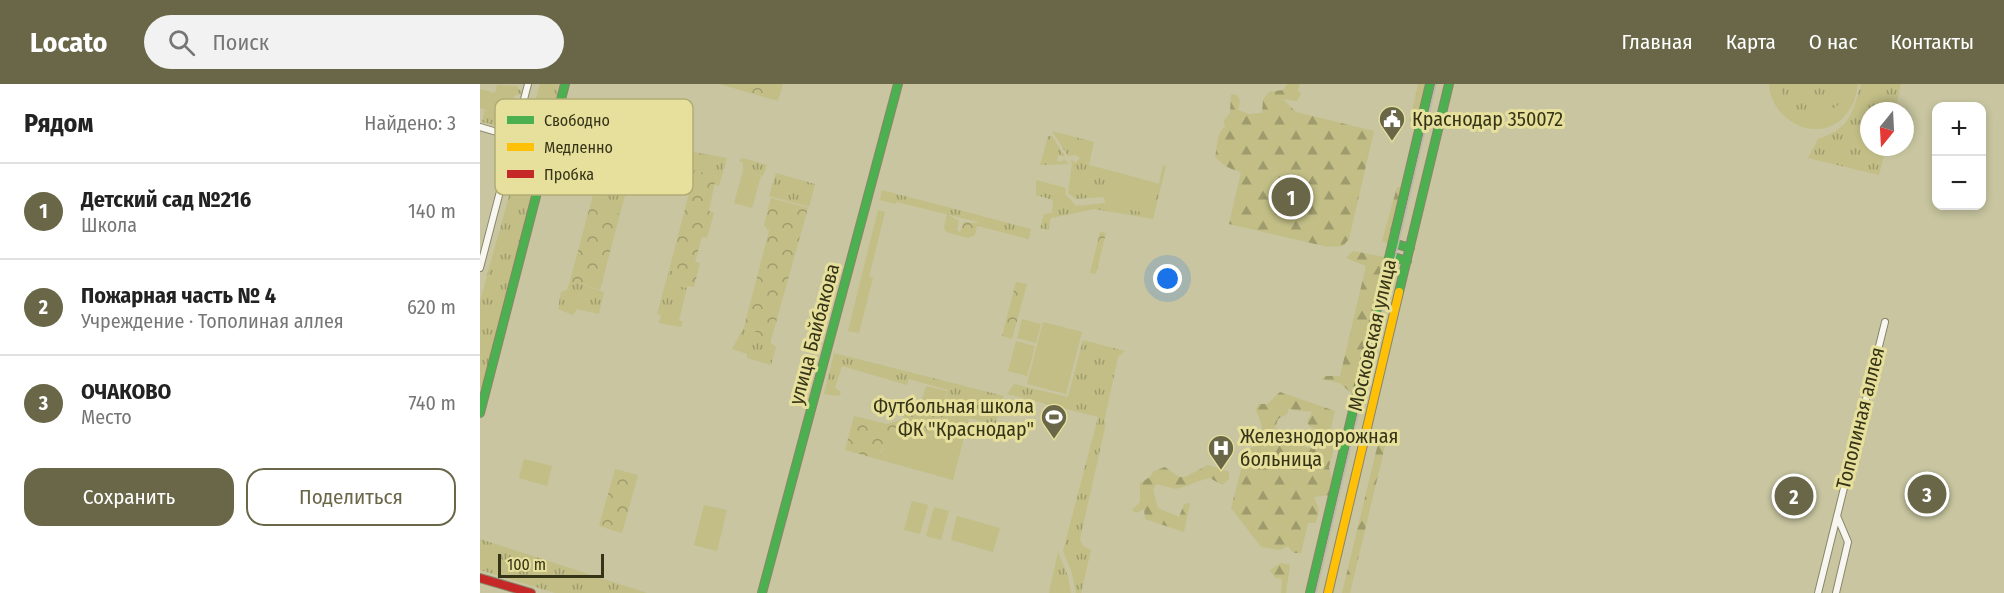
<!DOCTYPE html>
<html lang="ru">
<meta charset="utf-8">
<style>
:root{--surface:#fff;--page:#f2f2f2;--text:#222;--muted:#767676;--line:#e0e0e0;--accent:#696748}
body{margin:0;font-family:"Fira Sans Condensed",sans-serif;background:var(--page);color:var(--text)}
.controls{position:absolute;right:18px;top:18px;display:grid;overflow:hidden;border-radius:12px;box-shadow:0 3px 9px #0003}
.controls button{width:54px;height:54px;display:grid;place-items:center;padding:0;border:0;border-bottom:2px solid var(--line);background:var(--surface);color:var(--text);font:30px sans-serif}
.compass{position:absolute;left:1380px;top:18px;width:54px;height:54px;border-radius:50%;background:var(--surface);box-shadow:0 3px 9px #0003;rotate:198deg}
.scale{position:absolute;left:18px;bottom:15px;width:106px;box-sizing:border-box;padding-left:6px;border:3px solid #363418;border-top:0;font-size:16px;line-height:21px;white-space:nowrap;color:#363418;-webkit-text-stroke:4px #e6e09c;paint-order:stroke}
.you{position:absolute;left:688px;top:195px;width:21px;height:21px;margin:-15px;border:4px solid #fff;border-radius:50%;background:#1a73e8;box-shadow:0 0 0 9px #1a73e833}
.badge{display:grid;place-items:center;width:39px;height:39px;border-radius:50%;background:var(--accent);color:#fff;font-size:20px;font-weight:700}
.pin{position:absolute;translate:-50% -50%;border:3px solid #fff;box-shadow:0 2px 6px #0006}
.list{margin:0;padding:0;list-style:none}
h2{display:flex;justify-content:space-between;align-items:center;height:78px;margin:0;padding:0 24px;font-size:26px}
h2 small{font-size:20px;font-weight:400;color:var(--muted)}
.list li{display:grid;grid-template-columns:39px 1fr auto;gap:18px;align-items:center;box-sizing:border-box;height:96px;padding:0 24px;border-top:2px solid var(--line)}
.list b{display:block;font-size:22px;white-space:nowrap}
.list p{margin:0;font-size:20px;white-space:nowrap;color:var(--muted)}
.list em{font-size:20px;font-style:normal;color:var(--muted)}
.actions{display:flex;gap:12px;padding:18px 24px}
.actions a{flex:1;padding:14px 0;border:2px solid var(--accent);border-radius:18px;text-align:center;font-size:21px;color:var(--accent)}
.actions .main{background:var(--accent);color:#fff}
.icon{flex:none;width:33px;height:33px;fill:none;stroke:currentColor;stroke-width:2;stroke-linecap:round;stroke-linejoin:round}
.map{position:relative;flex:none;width:1524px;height:509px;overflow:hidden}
header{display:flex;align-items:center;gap:36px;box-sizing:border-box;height:84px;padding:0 30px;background:var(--accent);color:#fff}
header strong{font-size:28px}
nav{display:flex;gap:33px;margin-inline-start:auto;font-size:21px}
.search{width:420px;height:54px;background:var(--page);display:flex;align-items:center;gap:15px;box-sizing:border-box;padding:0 21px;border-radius:33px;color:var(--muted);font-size:22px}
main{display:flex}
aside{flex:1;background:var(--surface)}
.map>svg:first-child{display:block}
</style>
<header>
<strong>Locato</strong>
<div class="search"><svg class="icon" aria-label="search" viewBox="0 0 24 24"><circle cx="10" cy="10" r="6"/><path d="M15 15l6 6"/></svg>Поиск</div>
<nav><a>Главная</a><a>Карта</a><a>О нас</a><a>Контакты</a></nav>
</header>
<main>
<aside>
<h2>Рядом<small>Найдено: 3</small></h2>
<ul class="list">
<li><span class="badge">1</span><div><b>Детский сад №216</b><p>Школа</p></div><em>140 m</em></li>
<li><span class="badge">2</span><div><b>Пожарная часть № 4</b><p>Учреждение · Тополиная аллея</p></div><em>620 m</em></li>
<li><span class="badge">3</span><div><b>ОЧАКОВО</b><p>Место</p></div><em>740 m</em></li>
</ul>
<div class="actions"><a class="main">Сохранить</a><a>Поделиться</a></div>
</aside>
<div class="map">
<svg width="1524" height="509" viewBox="0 0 1524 509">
<defs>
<pattern id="grass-tufts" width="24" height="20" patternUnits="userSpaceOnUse" patternTransform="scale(1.5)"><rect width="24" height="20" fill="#c2be86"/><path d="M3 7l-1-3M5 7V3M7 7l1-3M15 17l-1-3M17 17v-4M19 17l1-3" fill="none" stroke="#9e9b6d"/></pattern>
<pattern id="forest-firs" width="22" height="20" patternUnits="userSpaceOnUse" patternTransform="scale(1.5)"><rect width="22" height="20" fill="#c2be86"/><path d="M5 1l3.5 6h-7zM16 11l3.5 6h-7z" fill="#9e9b6d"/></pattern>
<pattern id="park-crowns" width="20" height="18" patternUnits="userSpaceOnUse" patternTransform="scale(1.5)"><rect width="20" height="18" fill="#c2be86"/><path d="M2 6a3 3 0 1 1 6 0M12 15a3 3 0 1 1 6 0" fill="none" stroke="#9e9b6d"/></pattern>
</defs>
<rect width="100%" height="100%" fill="#c8c5a0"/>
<path fill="url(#grass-tufts)" d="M 60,0 L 79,0 L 4,303 L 0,304 L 0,217 Z
M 1299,0 L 1371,0 C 1360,40 1308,42 1299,0 Z
M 1381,0 L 1421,0 L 1415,27 L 1389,27 L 1389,63 L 1406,63 L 1399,91 L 1328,74 L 1338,55 C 1370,44 1372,31 1381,0 Z
M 17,1 L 37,2 L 42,9 L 34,12 L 29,33 L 35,36 L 33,41 L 27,44 L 2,38 L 5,25 L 25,30 L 30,13 L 15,9 Z
M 572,47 L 614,58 L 609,81 L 636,88 L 627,121 L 672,130 L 683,81 L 686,82 L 673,135 L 615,125 L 571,134 L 568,146 L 560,144 L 564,130 L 572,129 L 573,116 L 556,111 L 556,96 L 586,104 L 585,110 L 596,122 L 625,119 L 624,113 L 596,115 L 588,109 L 592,79 L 590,75 L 596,79 L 600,74 L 596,71 L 588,72 Z
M 568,52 L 572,52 L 585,73 L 578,71 L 577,77 L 582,78 L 584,75 L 589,80 L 560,81 Z
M 214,68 L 247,74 L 239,102 L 234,100 L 236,92 L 209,85 Z
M 263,74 L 287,81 L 283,92 L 263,87 L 263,79 L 259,76 Z
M 296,89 L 335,100 L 329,123 L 289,112 Z
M 118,93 L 126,95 L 123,106 L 136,110 L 140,99 L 148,101 L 140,130 L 110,122 Z
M 402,106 L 551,145 L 549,155 L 498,142 L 498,138 L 417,118 L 415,120 L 400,116 Z
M 189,186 L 202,190 L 203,186 L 210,188 L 208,194 L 197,201 L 207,204 L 199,236 L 203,238 L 201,243 L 179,239 L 181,231 L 177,230 Z
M 90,197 L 124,208 L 119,230 L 97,225 L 93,231 L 78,225 L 81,208 L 87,206 Z
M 264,243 L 278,249 L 296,263 L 291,281 L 267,274 L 267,270 L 252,265 Z
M 603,256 L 645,267 L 638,273 L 624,338 L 626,339 L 600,455 L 603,462 L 611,466 L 601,509 L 596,509 L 592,489 L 583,467 L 618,333 L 527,310 L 534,300 L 588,313 Z
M 354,269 L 524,312 L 515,341 L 463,327 L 468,306 L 429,295 L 427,301 L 362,282 L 355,304 L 361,308 L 359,312 L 344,310 Z
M 0,455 L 167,509 L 75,509 L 0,486 Z
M 578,468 L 588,492 L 591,509 L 569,509 Z"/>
<path fill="url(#forest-firs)" d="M 807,0 L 820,0 L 818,7 L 821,10 L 817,17 L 803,15 L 816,28 L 894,47 L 869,155 L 863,162 L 848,163 L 749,140 L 761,88 C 749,85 744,82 735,73 C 738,63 735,50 745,43 L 744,36 L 750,29 L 751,10 L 757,11 L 760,17 L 758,26 L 769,30 L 782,29 L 783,16 L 789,8 L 803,6 Z
M 938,0 L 948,0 L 939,39 L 930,37 Z
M 917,103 L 924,103 L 908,160 L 902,157 Z
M 873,167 L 905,173 L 872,310 L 860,299 L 841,295 L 846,292 L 860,292 L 886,182 L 866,174 Z
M 800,308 L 855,327 L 850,348 L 842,351 L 839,346 L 830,343 L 827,338 L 832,328 L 808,325 L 807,330 L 798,335 L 794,347 L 796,351 L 803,348 L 811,351 C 817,362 827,364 839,365 L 842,358 L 849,356 L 854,364 L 849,383 L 852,395 L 850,411 L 834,413 L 839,426 L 836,439 L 828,439 L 821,469 L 813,469 L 808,462 L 800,466 L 781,463 L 751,424 L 766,366 L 778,361 L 782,342 L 776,326 L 778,320 L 787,320 Z
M 899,355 L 906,358 L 870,509 L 862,509 Z
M 728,381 L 749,388 L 749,395 L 742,401 L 730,394 C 717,397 708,402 696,405 L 676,400 L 673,406 L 678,424 L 699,433 L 704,420 L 710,419 L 704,448 L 665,435 L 664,425 L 656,429 L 652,426 L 660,418 L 660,399 L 670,393 L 674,387 L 685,383 L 699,393 L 705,393 Z
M 801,479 L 810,481 L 806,509 L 801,509 L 802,495 L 795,494 L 790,486 Z"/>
<path fill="url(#park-crowns)" d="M 239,0 L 303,0 L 298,17 Z
M 209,85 L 236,92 L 229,127 L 234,129 L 227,154 L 222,153 L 215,178 L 220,179 L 214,203 L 208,202 L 207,204 L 197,202 L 199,191 L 208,194 L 209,188 L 204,187 L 203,190 L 189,186 L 210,106 L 204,104 Z
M 291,114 L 328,124 L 290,260 L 278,249 L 264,243 L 289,147 L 284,141 Z
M 110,122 L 140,130 L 120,206 L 90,197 Z
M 467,130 L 479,137 L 477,146 L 480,148 L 484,138 L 498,139 L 495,151 L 488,154 L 466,148 L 464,143 Z
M 620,148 L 626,149 L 616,190 L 610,189 Z
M 536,198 L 547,200 L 532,255 L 522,252 Z
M 428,318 L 476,331 L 469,356 L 443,349 L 402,365 L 397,375 L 365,366 L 374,332 L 407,340 L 423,335 Z
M 135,385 L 158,391 L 142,449 L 119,442 Z"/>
<path fill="#c2be86" d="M 1289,0 L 1299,0 C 1307,40 1361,39 1371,0 L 1378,0 C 1376,9 1375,19 1369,26 C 1345,64 1291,40 1289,0 Z
M 0,5 L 30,13 L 25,30 L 0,24 Z
M 263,87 L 281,92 L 272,124 L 254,119 Z
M 636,88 L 680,100 L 672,130 L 627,121 Z
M 398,126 L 405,128 L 389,193 L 393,194 L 379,249 L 368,247 Z
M 542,235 L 561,240 L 556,259 L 537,254 Z
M 563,238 L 602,248 L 586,310 L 547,300 Z
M 536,257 L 555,262 L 547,292 L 528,287 Z
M 446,302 L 467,307 L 463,322 L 442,316 Z
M 476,331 L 489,334 L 473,396 L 397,375 C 413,345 440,349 469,355 Z
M 44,375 L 72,382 L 67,402 L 39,394 Z
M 432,417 L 448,421 L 440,450 L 424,446 Z
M 224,421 L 247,426 L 237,467 L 214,461 Z
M 454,423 L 469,427 L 461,456 L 446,452 Z
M 477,432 L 520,444 L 513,468 L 471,456 Z"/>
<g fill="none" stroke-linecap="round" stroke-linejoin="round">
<g stroke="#888668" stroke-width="8">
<path id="street" d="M 0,43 L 34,53
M 0,184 L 48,0
M 1338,509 L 1405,238
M 1356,509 L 1368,458 L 1357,432"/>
</g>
<g stroke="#888668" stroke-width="10">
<path id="fast" d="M 913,159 L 930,164
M 910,172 L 927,177
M 919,208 L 969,0
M 0,329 L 85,0
M 282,509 L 418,0
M 830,509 L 950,0"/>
</g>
<g stroke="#888668" stroke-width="10">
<path id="slow" d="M 848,509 L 919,208"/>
</g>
<g stroke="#888668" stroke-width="10">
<path id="jam" d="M 0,494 L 51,509"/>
</g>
<use href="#street" stroke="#f7f6f1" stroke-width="6"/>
<use href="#fast" stroke="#4caf50" stroke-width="8"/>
<use href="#slow" stroke="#ffc107" stroke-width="8"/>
<use href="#jam" stroke="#c62828" stroke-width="8"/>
<path stroke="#bab9af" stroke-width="1.5" d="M 836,509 L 956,0"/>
</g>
<defs>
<g id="civic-pin" transform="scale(1.35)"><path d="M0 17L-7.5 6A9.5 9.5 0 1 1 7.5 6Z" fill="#696748" stroke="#e6e09c"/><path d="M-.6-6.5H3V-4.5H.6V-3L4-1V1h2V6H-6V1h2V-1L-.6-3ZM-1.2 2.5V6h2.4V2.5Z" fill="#fff"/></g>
<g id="stadium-pin" transform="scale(1.35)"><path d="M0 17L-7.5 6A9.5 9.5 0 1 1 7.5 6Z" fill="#696748" stroke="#e6e09c"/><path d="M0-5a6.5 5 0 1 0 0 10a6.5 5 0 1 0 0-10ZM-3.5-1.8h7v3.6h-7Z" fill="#fff"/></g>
<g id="hospital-pin" transform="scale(1.35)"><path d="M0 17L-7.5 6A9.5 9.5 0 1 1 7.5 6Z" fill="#696748" stroke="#e6e09c"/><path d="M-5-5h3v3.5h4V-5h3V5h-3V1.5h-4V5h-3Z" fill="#fff"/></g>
</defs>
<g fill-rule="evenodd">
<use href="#civic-pin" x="912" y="35"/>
<use href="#stadium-pin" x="574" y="333"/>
<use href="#hospital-pin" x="741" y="364"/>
</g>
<g text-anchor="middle" stroke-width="6" stroke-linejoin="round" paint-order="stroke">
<g font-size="20" fill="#363418" stroke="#e6e09c" text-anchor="start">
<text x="932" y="42">Краснодар 350072</text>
<text x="554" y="329" text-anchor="end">Футбольная школа<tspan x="554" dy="23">ФК "Краснодар"</tspan></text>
<text x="760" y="359">Железнодорожная<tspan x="760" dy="23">больница</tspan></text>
</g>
<g font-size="20" fill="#363418" stroke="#e6e09c">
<text transform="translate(334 250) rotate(-75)" y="7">улица Байбакова</text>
<text transform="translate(892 251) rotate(-77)" y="7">Московская улица</text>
<text transform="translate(1380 334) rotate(-76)" y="7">Тополиная аллея</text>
</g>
</g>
<rect x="15" y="15" width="198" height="96" rx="9" fill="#e6e09c" stroke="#b1ac74" stroke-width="1.5"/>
<rect x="27" y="32" width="27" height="8" fill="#4caf50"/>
<rect x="27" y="59" width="27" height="8" fill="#ffc107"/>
<rect x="27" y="86" width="27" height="8" fill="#c62828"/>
<g font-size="16" fill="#363418">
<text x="64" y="42">Свободно</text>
<text x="64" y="69">Медленно</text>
<text x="64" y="96">Пробка</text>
</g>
</svg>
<div class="controls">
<button>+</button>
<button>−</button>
</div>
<svg class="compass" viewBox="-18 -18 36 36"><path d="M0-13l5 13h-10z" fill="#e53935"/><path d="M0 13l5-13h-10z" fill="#767676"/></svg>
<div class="scale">100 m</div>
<div class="you"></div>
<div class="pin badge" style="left:811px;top:113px">1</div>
<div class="pin badge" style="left:1314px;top:412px">2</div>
<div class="pin badge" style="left:1447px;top:410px">3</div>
</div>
</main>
